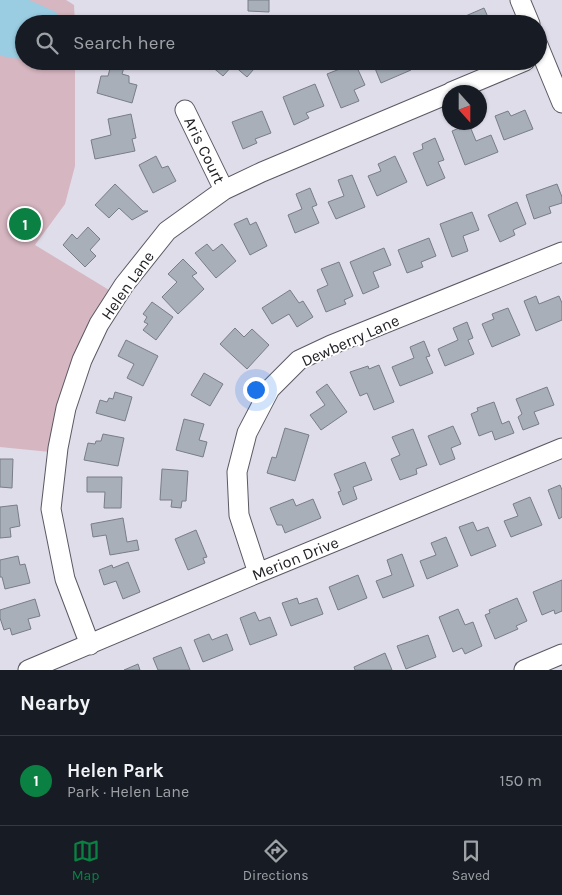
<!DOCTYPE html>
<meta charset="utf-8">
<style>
:root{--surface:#171b24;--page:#242831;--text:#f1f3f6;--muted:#9ea1a6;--line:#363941;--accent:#0b8043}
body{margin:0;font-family:Karla,sans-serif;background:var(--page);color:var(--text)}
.compass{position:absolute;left:442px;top:85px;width:45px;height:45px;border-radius:50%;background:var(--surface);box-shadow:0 1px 4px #0004;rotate:159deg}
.you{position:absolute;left:255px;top:389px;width:18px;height:18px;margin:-12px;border:4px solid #fff;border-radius:50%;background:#1a73e8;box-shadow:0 0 0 8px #1a73e833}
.badge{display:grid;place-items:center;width:32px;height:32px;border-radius:50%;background:var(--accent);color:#fff;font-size:16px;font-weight:700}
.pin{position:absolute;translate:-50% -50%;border:2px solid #fff;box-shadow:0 1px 5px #0006}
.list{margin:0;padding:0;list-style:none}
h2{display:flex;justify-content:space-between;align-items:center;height:65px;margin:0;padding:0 20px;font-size:21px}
h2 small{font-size:16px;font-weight:400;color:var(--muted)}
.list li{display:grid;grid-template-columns:32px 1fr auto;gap:15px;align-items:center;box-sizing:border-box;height:90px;padding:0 20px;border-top:1px solid var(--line)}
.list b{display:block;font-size:19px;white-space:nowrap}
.list p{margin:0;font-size:16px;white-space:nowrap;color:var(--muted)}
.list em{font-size:16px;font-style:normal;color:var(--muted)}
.icon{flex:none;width:28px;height:28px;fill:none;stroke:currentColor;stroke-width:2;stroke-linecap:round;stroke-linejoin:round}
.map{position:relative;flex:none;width:562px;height:670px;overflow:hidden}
.search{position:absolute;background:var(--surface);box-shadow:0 1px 4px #0004;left:15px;right:15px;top:15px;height:55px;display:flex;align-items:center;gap:12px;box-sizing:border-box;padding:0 18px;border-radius:28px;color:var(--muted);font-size:19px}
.sheet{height:155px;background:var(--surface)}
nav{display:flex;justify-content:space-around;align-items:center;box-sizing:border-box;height:70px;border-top:1px solid var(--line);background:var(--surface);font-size:14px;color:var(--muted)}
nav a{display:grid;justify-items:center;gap:2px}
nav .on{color:var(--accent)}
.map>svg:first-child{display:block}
</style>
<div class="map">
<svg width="562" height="670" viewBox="0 0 562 670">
<rect width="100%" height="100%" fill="#dfddea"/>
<path fill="#d6b6c0" d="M 0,0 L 66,0 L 74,5 L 75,24 L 24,24 L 24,61 L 75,61 L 75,166 L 65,204 L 35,245 L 109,290 L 99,308 L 50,452 L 0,447 Z"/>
<path fill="#9acde2" d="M 0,0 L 29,0 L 56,12 L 62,21 L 63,24 L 24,24 L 24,58 C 16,59 7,58 0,55 Z"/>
<path fill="#a8afb9" stroke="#777e88" d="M 248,0 L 269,0 L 269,12 L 248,11 Z
M 484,8 L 491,24 L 455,24 L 454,21 Z
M 112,61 L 126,61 L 122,74 L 129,76 L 129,83 L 137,85 L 132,103 L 97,93 L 101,76 L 108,76 Z
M 157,61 L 173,61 L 174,62 L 160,68 Z
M 215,61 L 259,61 L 260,62 L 247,77 L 233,65 L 223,76 L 211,66 Z
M 372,61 L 407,61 L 411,70 L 381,83 Z
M 355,63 L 365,85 L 354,90 L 359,101 L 341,108 L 327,74 Z
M 315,84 L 324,106 L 306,113 L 309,118 L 294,125 L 283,97 Z
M 525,110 L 533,129 L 504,140 L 495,116 L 508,111 L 511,116 Z
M 262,111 L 271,133 L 255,139 L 257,143 L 243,149 L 232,122 Z
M 131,114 L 136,138 L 132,139 L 135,151 L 95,159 L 91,140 L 111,135 L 108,119 Z
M 469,124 L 476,141 L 491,135 L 498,152 L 465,165 L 452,131 Z
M 435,138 L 444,160 L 438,162 L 445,178 L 427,186 L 413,153 L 423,149 L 422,144 Z
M 156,156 L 162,168 L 168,166 L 176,181 L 153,193 L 139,165 Z
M 395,156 L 407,182 L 377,196 L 368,176 L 381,171 L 378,164 Z
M 352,175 L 365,207 L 336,219 L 328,202 L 344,196 L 338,180 Z
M 115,184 L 143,211 L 148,211 L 132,220 L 119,208 L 109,218 L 95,205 Z
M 557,184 L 562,197 L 562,203 L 549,207 L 551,213 L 534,219 L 526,195 Z
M 310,188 L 317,205 L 312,207 L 319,223 L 295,233 L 288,215 L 302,209 L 296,194 Z
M 517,202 L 526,224 L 513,230 L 515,235 L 500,242 L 488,215 Z
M 472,212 L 479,230 L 463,236 L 468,251 L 452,257 L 440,224 Z
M 247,218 L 250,225 L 256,222 L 267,246 L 250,255 L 234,224 Z
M 88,227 L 100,239 L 90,250 L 96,256 L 85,267 L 63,245 L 72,234 L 77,239 Z
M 429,238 L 436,256 L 421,262 L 423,267 L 407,273 L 398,250 Z
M 207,244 L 213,251 L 222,244 L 236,261 L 216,278 L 195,253 Z
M 384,248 L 391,265 L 373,272 L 379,287 L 363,294 L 350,262 Z
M 183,259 L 197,273 L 192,276 L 204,289 L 178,314 L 162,297 L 177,282 L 168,274 Z
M 339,262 L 353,296 L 344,300 L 346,304 L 326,312 L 317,290 L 328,285 L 321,269 Z
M 290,290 L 299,303 L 303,301 L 313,317 L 297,327 L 289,314 L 272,324 L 262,308 Z
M 536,296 L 539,304 L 559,296 L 562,303 L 562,320 L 536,331 L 524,301 Z
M 152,302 L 173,317 L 156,340 L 143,330 L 148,324 L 144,322 L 147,317 L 143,314 Z
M 508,308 L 520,335 L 492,347 L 482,324 L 494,319 L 492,314 Z
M 467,322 L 473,338 L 468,340 L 474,354 L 445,366 L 438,349 L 458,340 L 453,328 Z
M 235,328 L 244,337 L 252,329 L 269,345 L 247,369 L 220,344 Z
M 126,340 L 158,356 L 143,386 L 127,378 L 134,364 L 118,356 Z
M 424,341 L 430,356 L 426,357 L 433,373 L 400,386 L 392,367 L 414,358 L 410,347 Z
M 379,365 L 394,402 L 374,410 L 367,393 L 360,396 L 350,372 L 368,366 L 369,369 Z
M 204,373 L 223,384 L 210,406 L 191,395 Z
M 327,384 L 347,412 L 321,430 L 310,415 L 325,405 L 316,392 Z
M 547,387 L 554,405 L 534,412 L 539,424 L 523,430 L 518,417 L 522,414 L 516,399 Z
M 115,392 L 132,397 L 125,421 L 96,413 L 100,400 L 107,402 L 109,398 L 113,399 Z
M 494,402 L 502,424 L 509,421 L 514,433 L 495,440 L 492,431 L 479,436 L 471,414 L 478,411 L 477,408 Z
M 184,419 L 204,424 L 199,440 L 207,442 L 203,457 L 176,450 Z
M 453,426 L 461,444 L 451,448 L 455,459 L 440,465 L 428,436 Z
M 285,428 L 309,435 L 295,481 L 267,473 L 272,457 L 276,458 Z
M 413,429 L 427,465 L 416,469 L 417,474 L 400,480 L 391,459 L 400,455 L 392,437 Z
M 103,434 L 124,438 L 118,466 L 84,460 L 88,443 L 95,444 L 96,441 L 101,441 Z
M 0,459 L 13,459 L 12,488 L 0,487 Z
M 365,462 L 372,480 L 353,487 L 357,499 L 343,505 L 338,492 L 341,491 L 334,474 Z
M 162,469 L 188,471 L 186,501 L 182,501 L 181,508 L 171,507 L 172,500 L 160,500 Z
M 87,477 L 122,477 L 121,508 L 104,508 L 105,492 L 87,492 Z
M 560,485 L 562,490 L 562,517 L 559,519 L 548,490 Z
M 530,497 L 542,525 L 511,537 L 504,521 L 518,516 L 513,504 Z
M 293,499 L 296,506 L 313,499 L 321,518 L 285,533 L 282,525 L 277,525 L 270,508 Z
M 17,505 L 20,526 L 10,528 L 11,537 L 0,538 L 0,507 Z
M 123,518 L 127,542 L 137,540 L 139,550 L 110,555 L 106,535 L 93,537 L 91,524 Z
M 473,522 L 477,531 L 488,527 L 496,546 L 471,556 L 459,527 Z
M 196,530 L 207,557 L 203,558 L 205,563 L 188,570 L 175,539 Z
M 446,537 L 458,566 L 427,579 L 420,561 L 436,555 L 431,543 Z
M 402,554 L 414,586 L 383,598 L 376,581 L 392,575 L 387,560 Z
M 18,556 L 20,565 L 25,564 L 30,583 L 5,589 L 2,577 L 0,577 L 0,560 Z
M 128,562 L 140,592 L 123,599 L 116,581 L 104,585 L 99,570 L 112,565 L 113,568 Z
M 358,575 L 367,598 L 338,610 L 329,587 Z
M 562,580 L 562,611 L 555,614 L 554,610 L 542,615 L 533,592 Z
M 297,598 L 299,604 L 317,598 L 323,614 L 291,626 L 282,603 Z
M 517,598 L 527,621 L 516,626 L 518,629 L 495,639 L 485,615 L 490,613 L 489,610 Z
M 35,599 L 40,616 L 28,619 L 31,629 L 12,635 L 10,628 L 4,630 L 0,618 L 0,610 Z
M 458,609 L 465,625 L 473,622 L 482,646 L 465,654 L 462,648 L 453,652 L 439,617 Z
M 255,612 L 259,621 L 270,617 L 277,635 L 250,645 L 240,618 Z
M 209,634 L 212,640 L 227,634 L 233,650 L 203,662 L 194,640 Z
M 428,635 L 436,657 L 406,669 L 397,646 Z
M 181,647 L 190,670 L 158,670 L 153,658 Z
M 385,653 L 392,670 L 355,670 L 354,667 Z
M 138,664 L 140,670 L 124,670 Z"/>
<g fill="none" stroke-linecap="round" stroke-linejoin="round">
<g stroke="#5a5963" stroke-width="21">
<path id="minor" d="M 520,0 L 530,24
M 538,45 L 562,103
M 451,92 L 525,61
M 185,110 L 224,190
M 258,573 L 239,515 L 237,472 L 247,433 L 270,389 L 299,360 L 331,345 L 562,252
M 90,645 L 65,579 L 51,509 L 58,448 L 66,408 L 82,360 L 99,324 L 124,285 L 167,231 L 224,190 L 262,172 L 450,93
M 28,670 L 258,573 L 562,448
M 524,670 L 562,654"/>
</g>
<use href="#minor" stroke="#fff" stroke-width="19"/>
</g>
<g text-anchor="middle" stroke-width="4" stroke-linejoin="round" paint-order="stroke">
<g font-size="16" fill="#222126" stroke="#fff">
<text transform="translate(205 150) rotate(64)" y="6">Aris Court</text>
<text transform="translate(127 285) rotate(-55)" y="6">Helen Lane</text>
<text transform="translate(350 340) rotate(-24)" y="6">Dewberry Lane</text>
<text transform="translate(295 558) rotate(-22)" y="6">Merion Drive</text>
</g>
</g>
</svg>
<svg class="compass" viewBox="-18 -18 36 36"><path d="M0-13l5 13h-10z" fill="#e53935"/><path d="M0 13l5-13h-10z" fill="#9ea1a6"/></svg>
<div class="you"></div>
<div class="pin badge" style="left:25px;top:224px">1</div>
<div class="search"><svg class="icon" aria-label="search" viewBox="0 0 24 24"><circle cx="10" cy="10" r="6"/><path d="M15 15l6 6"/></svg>Search here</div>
</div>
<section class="sheet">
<h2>Nearby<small></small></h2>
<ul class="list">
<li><span class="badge">1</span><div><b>Helen Park</b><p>Park · Helen Lane</p></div><em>150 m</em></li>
</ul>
</section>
<nav>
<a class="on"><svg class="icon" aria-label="map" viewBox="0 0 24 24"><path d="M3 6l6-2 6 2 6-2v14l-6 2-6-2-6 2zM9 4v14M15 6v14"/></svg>Map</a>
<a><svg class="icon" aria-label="directions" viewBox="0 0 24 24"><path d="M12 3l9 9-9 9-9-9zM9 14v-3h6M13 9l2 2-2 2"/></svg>Directions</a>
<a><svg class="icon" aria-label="saved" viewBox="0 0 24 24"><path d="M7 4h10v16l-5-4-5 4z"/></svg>Saved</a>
</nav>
